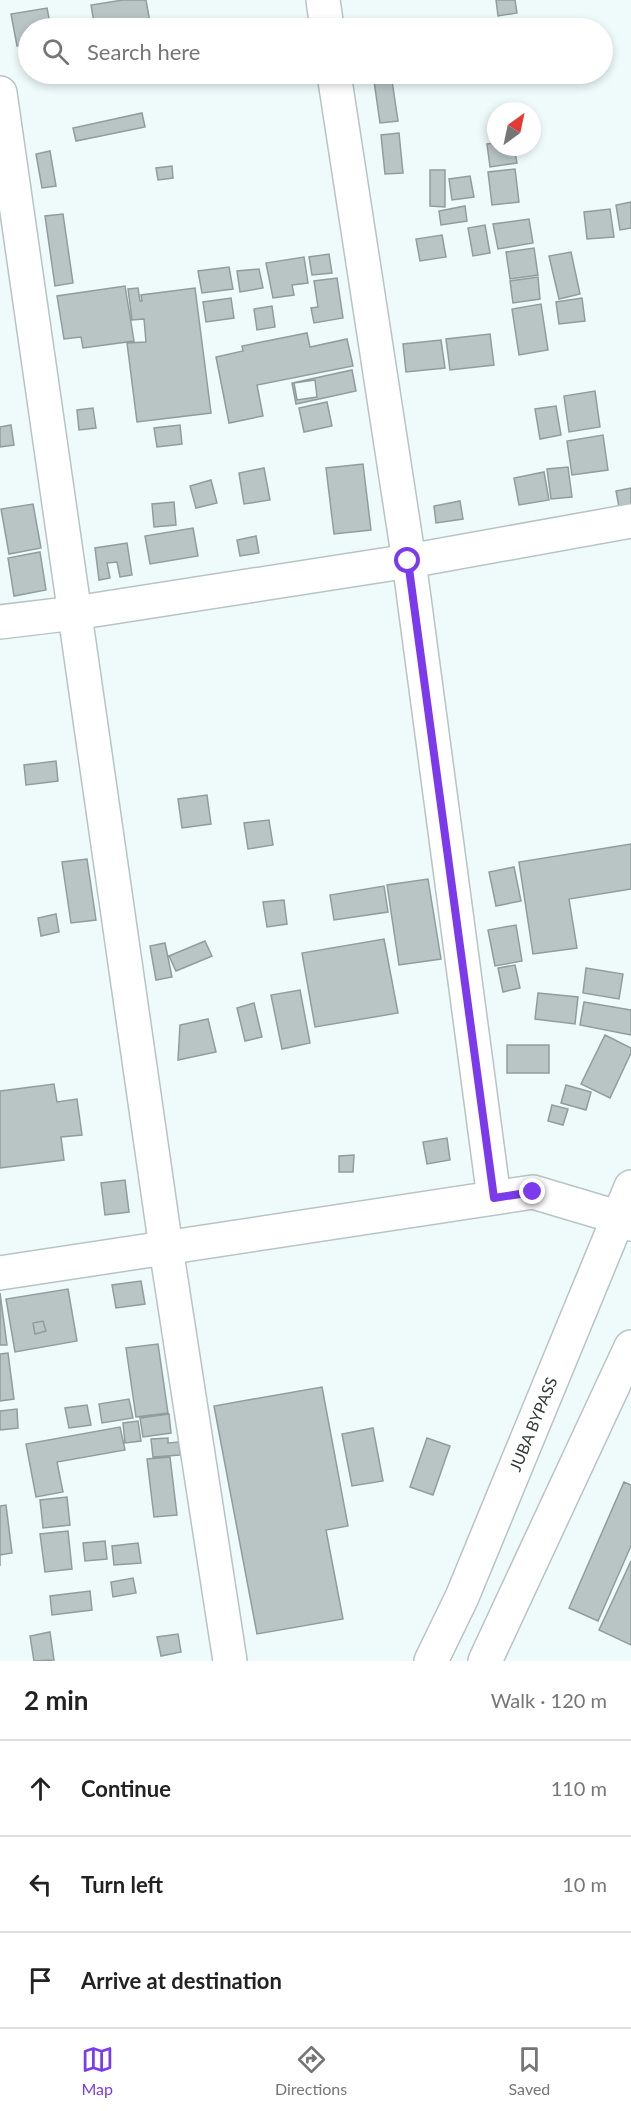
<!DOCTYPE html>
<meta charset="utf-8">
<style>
:root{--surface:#fff;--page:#f2f2f2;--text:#222;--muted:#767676;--line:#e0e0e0;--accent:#7c3aed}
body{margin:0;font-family:Lato,sans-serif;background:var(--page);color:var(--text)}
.compass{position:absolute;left:487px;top:102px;width:54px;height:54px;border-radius:50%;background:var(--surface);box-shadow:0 3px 9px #0003;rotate:33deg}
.stop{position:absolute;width:18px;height:18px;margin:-14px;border:4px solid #7c3aed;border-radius:50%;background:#fff}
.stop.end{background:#7c3aed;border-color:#fff;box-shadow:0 2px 6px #0008}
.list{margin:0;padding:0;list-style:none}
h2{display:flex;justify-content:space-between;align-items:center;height:78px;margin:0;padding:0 24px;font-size:26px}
h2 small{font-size:20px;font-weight:400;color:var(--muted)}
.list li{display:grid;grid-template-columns:39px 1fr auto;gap:18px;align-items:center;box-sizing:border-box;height:96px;padding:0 24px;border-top:2px solid var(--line)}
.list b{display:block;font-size:22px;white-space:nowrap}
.list em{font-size:20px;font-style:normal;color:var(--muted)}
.icon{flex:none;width:33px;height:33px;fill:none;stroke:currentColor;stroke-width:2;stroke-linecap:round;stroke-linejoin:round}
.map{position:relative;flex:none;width:631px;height:1661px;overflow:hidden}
.search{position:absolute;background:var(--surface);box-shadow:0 3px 9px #0003;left:18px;right:18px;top:18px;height:66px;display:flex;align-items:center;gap:15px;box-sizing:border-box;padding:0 21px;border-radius:33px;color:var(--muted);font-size:22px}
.sheet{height:366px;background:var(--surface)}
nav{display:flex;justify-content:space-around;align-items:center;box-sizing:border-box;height:84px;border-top:2px solid var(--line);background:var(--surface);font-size:16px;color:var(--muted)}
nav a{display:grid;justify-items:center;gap:3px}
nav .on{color:var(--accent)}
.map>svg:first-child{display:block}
</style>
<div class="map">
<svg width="631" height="1661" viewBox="0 0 631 1661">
<rect width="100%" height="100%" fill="#effbfb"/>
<path fill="#b9c5c5" stroke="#919c9c" stroke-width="1.5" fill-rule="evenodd" d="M 123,0 L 146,0 L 151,28 L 95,28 L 91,5 Z
M 496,0 L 515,0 L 517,13 L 498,16 Z
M 47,8 L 51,28 L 28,28 L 28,44 L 17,46 L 11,14 Z
M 373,74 L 391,74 L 398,121 L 380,123 Z
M 142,113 L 145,127 L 76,141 L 73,128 Z
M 399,133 L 403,173 L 385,174 L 381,135 Z
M 496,143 L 496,147 L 514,147 L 517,163 L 490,167 L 487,144 Z
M 50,151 L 56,186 L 42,188 L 36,154 Z
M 172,166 L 173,178 L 158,180 L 156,168 Z
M 515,169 L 519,202 L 492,205 L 488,172 Z
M 430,170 L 445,170 L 445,207 L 430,206 Z
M 470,176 L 474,197 L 452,200 L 449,179 Z
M 631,202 L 631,228 L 620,230 L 616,205 Z
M 465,206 L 467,221 L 441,225 L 439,211 Z
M 610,209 L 614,237 L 587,239 L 584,212 Z
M 63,214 L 73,283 L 55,286 L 45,216 Z
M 529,219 L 533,243 L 498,249 L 493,224 Z
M 485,225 L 490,253 L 473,256 L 468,228 Z
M 442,235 L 446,257 L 420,261 L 416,239 Z
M 534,248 L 538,275 L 510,279 L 506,252 Z
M 571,252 L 580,294 L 559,299 L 549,256 Z
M 329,254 L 332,273 L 312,275 L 309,257 Z
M 304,257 L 308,283 L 292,285 L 294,295 L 273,298 L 266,263 Z
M 229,267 L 233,289 L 202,293 L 198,271 Z
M 259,269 L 263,288 L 240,292 L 237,271 Z
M 538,277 L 540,299 L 513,303 L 510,281 Z
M 337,278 L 343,318 L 314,323 L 311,308 L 318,307 L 314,281 Z
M 125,286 L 134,341 L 83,348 L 81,337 L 64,339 L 57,296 Z
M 138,288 L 140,301 L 142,301 L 141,295 L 195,288 L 211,413 L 137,422 L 127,343 L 146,342 L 144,319 L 132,320 L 128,289 Z
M 231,298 L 234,318 L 206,322 L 203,302 Z
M 582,298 L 585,321 L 559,324 L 556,302 Z
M 541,304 L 548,350 L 519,355 L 512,309 Z
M 272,306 L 275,327 L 257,330 L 254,309 Z
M 307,333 L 310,347 L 347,339 L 353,366 L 257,385 L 263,416 L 229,423 L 216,357 L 243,351 L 242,346 Z
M 490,334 L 494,365 L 450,370 L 446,339 Z
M 441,340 L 445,368 L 406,372 L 403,344 Z
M 352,370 L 356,391 L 296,404 L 292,383 Z
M 315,380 L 317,397 L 297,400 L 294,383 Z
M 595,391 L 600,427 L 569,432 L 564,396 Z
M 327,402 L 332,426 L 304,432 L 299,408 Z
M 556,406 L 561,435 L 540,439 L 535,409 Z
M 93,408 L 96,428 L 79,430 L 77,410 Z
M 11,425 L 14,445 L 0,447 L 0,427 Z
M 180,425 L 182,444 L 157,447 L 154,428 Z
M 603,435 L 608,470 L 572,475 L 567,441 Z
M 363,464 L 371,530 L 334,534 L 326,468 Z
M 568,467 L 572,497 L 551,499 L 547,469 Z
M 264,468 L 270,500 L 244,504 L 239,473 Z
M 544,472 L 549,500 L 519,505 L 514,478 Z
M 211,480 L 217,503 L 196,508 L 190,486 Z
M 631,488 L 631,510 L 620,512 L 616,491 Z
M 460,501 L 463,519 L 436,523 L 434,506 Z
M 174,502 L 176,525 L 154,527 L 152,504 Z
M 33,504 L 41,548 L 9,554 L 1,509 Z
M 193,528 L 198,556 L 150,564 L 145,536 Z
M 256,536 L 259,553 L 240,556 L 237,540 Z
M 127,543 L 132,575 L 120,577 L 117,562 L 107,563 L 110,578 L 99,580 L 95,548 Z
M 40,552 L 46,590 L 14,596 L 8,558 Z
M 56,761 L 58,781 L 26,785 L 24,765 Z
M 207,795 L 211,824 L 182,828 L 178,799 Z
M 269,820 L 273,845 L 248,849 L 244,823 Z
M 631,844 L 631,889 L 569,899 L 577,948 L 533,954 L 519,862 Z
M 87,859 L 96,920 L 71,923 L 62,862 Z
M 514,867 L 521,901 L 496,906 L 489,872 Z
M 428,879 L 441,959 L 399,965 L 387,885 Z
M 384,886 L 388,912 L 334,920 L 330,895 Z
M 284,900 L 287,924 L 267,927 L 263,902 Z
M 56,914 L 59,932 L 41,936 L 38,918 Z
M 516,925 L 522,961 L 495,966 L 488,930 Z
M 384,939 L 398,1013 L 315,1027 L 302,953 Z
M 205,941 L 212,956 L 176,971 L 169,956 Z
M 165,943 L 172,977 L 156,980 L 150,946 Z
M 515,965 L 520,988 L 503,992 L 498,968 Z
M 586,968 L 623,974 L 619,999 L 583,993 Z
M 300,990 L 310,1043 L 282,1049 L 271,995 Z
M 538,993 L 578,997 L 575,1024 L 535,1019 Z
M 584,1002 L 631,1010 L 631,1035 L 580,1025 Z
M 254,1003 L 262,1037 L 245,1041 L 237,1008 Z
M 208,1019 L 216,1052 L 178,1060 L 180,1025 Z
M 605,1035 L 631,1048 L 631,1053 L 610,1098 L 581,1084 Z
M 507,1045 L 549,1045 L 549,1073 L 507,1073 Z
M 54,1084 L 57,1102 L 77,1099 L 82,1135 L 61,1137 L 64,1160 L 0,1168 L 0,1091 Z
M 566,1085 L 591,1092 L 586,1110 L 561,1103 Z
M 552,1105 L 568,1109 L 563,1125 L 548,1121 Z
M 447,1138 L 450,1160 L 427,1164 L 423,1142 Z
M 354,1155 L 353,1172 L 339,1172 L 339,1156 Z
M 125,1180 L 129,1212 L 105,1215 L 101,1183 Z
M 141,1281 L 145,1304 L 116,1308 L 112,1285 Z
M 68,1289 L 77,1341 L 15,1352 L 6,1299 ZM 43,1321 L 46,1331 L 35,1334 L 33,1323 Z
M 0,1293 L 7,1345 L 0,1345 Z
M 43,1321 L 46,1331 L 35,1334 L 33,1323 Z
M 158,1344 L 168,1413 L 136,1417 L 126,1348 Z
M 8,1353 L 14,1399 L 0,1401 L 0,1354 Z
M 322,1387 L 348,1526 L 326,1530 L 343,1619 L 257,1634 L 214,1406 Z
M 129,1399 L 133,1418 L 102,1423 L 99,1404 Z
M 87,1405 L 91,1425 L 69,1428 L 65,1408 Z
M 17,1409 L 18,1428 L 0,1430 L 0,1411 Z
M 169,1414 L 171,1433 L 143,1437 L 140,1418 Z
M 138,1421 L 141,1441 L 125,1443 L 123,1423 Z
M 120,1427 L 125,1450 L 57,1462 L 63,1492 L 36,1497 L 26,1444 Z
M 373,1428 L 383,1481 L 352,1486 L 342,1434 Z
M 168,1438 L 168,1443 L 179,1442 L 180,1455 L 153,1457 L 151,1439 Z
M 427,1438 L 450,1446 L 433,1495 L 410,1487 Z
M 170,1457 L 177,1515 L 154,1517 L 147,1459 Z
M 624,1482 L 631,1485 L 631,1546 L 598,1621 L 569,1608 Z
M 67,1497 L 70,1525 L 43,1528 L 40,1500 Z
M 6,1505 L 12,1553 L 0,1555 L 0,1566 L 0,1506 Z
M 68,1531 L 72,1569 L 45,1572 L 40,1534 Z
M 105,1541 L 107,1559 L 85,1561 L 83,1543 Z
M 138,1543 L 141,1563 L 114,1565 L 112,1546 Z
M 631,1561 L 631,1645 L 599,1630 Z
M 133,1578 L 136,1593 L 113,1597 L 111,1582 Z
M 90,1591 L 92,1610 L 52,1615 L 50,1596 Z
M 50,1632 L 54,1660 L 34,1661 L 30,1636 Z
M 178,1634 L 181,1652 L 161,1656 L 157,1637 Z"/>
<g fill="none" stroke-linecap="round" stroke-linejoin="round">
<g stroke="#b8c4c4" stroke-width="36">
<path id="minor" d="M 323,0 L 327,28
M 334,74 L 409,561 L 494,1198
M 0,93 L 166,1248 L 230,1661
M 0,622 L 75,613 L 409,561 L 631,521
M 0,1273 L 533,1192 L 617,1217 L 631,1224"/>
</g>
<g stroke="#b8c4c4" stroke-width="36">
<g id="primary">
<path id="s1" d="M 431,1661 L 462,1597 L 631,1187"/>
<path d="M 485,1661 L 631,1347"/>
</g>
</g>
<use href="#minor" stroke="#fff" stroke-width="33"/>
<use href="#primary" stroke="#fff" stroke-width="33"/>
</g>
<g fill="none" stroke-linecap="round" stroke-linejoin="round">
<path stroke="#7c3aed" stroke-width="8" d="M 408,561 L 494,1198 L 533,1192"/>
</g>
<g text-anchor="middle" stroke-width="4.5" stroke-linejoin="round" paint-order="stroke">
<g font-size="16" fill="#323737" stroke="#fff">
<text dy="6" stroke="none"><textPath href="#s1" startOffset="258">JUBA BYPASS</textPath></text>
</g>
</g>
</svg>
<svg class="compass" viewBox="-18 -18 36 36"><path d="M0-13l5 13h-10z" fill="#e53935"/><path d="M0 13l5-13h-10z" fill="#767676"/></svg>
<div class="stop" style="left:408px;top:561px"></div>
<div class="stop end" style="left:533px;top:1192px"></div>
<div class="search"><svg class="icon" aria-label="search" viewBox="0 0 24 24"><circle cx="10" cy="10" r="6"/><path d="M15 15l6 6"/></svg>Search here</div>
</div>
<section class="sheet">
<h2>2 min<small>Walk · 120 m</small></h2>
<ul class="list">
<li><svg class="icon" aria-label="ahead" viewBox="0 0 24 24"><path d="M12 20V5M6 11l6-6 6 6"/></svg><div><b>Continue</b></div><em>110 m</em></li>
<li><svg class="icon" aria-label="left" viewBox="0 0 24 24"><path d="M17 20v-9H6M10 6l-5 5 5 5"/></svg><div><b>Turn left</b></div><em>10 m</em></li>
<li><svg class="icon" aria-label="arrive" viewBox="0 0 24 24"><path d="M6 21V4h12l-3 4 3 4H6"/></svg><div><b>Arrive at destination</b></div></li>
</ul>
</section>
<nav>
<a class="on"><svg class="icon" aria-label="map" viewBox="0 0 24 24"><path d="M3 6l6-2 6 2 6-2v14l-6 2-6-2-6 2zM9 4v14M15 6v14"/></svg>Map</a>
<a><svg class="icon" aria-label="directions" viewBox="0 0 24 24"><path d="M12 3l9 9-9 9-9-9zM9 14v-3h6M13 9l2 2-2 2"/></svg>Directions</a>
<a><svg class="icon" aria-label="saved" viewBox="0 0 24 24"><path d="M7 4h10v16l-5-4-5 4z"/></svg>Saved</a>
</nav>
